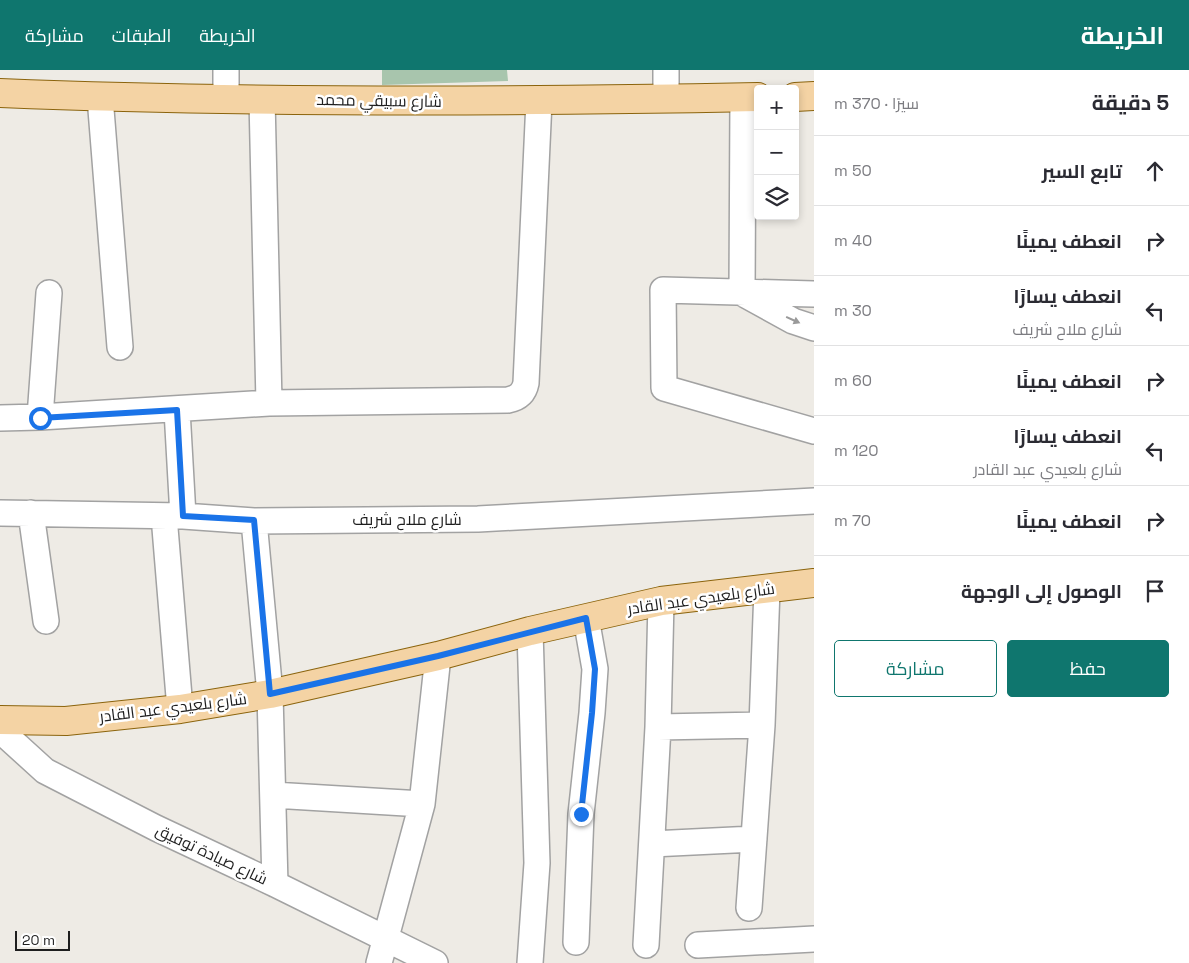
<!DOCTYPE html>
<html lang="ar">
<meta charset="utf-8">
<style>
:root{--surface:#fff;--page:#f7f7f7;--text:#2b2b33;--muted:#7c7c81;--line:#e1e1e2;--accent:#0f766e}
body{margin:0;font-family:"Space Grotesk",Cairo,sans-serif;background:var(--page);color:var(--text);direction:rtl}
.controls{position:absolute;right:15px;top:15px;display:grid;overflow:hidden;border-radius:5px;box-shadow:0 2px 8px #0003}
.controls button{width:45px;height:45px;display:grid;place-items:center;padding:0;border:0;border-bottom:1px solid var(--line);background:var(--surface);color:var(--text);font:25px sans-serif}
.scale{position:absolute;left:15px;bottom:12px;width:55px;box-sizing:border-box;padding-left:5px;border:2px solid #1e1e1e;border-top:0;font-size:14px;line-height:18px;white-space:nowrap;color:#1e1e1e;-webkit-text-stroke:4px #fff;paint-order:stroke}
.stop{position:absolute;width:15px;height:15px;margin:-11px;border:4px solid #1a73e8;border-radius:50%;background:#fff}
.stop.end{background:#1a73e8;border-color:#fff;box-shadow:0 1px 5px #0008}
.list{margin:0;padding:0;list-style:none}
h2{display:flex;justify-content:space-between;align-items:center;height:65px;margin:0;padding:0 20px;font-size:21px}
h2 small{font-size:16px;font-weight:400;color:var(--muted)}
.list li{display:grid;grid-template-columns:32px 1fr auto;gap:15px;align-items:center;box-sizing:border-box;height:70px;padding:0 20px;border-top:1px solid var(--line)}
.list b{display:block;font-size:19px;white-space:nowrap}
.list p{margin:0;font-size:16px;white-space:nowrap;color:var(--muted)}
.list em{font-size:16px;font-style:normal;color:var(--muted)}
.actions{display:flex;gap:10px;padding:15px 20px}
.actions a{flex:1;padding:11px 0;border:1px solid var(--accent);border-radius:5px;text-align:center;font-size:18px;color:var(--accent)}
.actions .main{background:var(--accent);color:#fff}
.icon{flex:none;width:28px;height:28px;fill:none;stroke:currentColor;stroke-width:2;stroke-linecap:round;stroke-linejoin:round}
.map{position:relative;flex:none;width:814px;height:893px;overflow:hidden;direction:ltr}
header{display:flex;align-items:center;gap:30px;box-sizing:border-box;height:70px;padding:0 25px;background:var(--accent);color:#fff}
header strong{font-size:24px}
nav{display:flex;gap:28px;margin-inline-start:auto;font-size:18px}
main{display:flex}
aside{flex:1;background:var(--surface)}
.map>svg:first-child{display:block}
</style>
<header>
<strong>الخريطة</strong>
<nav><a>الخريطة</a><a>الطبقات</a><a>مشاركة</a></nav>
</header>
<main>
<aside>
<h2>5 دقيقة<small>سيرًا · 370 m</small></h2>
<ul class="list">
<li><svg class="icon" aria-label="ahead" viewBox="0 0 24 24"><path d="M12 20V5M6 11l6-6 6 6"/></svg><div><b>تابع السير</b></div><em>50 m</em></li>
<li><svg class="icon" aria-label="right" viewBox="0 0 24 24"><path d="M7 20v-9h11M14 6l5 5-5 5"/></svg><div><b>انعطف يمينًا</b></div><em>40 m</em></li>
<li><svg class="icon" aria-label="left" viewBox="0 0 24 24"><path d="M17 20v-9H6M10 6l-5 5 5 5"/></svg><div><b>انعطف يسارًا</b><p>شارع ملاح شريف</p></div><em>30 m</em></li>
<li><svg class="icon" aria-label="right" viewBox="0 0 24 24"><path d="M7 20v-9h11M14 6l5 5-5 5"/></svg><div><b>انعطف يمينًا</b></div><em>60 m</em></li>
<li><svg class="icon" aria-label="left" viewBox="0 0 24 24"><path d="M17 20v-9H6M10 6l-5 5 5 5"/></svg><div><b>انعطف يسارًا</b><p>شارع بلعيدي عبد القادر</p></div><em>120 m</em></li>
<li><svg class="icon" aria-label="right" viewBox="0 0 24 24"><path d="M7 20v-9h11M14 6l5 5-5 5"/></svg><div><b>انعطف يمينًا</b></div><em>70 m</em></li>
<li><svg class="icon" aria-label="arrive" viewBox="0 0 24 24"><path d="M6 21V4h12l-3 4 3 4H6"/></svg><div><b>الوصول إلى الوجهة</b></div></li>
</ul>
<div class="actions"><a class="main">حفظ</a><a>مشاركة</a></div>
</aside>
<div class="map">
<svg width="814" height="893" viewBox="0 0 814 893">
<rect width="100%" height="100%" fill="#eeebe5"/>
<path fill="#a8c5ad" d="M 382,0 L 507,0 L 508,11 L 382,15 Z"/>
<g fill="none" stroke-linecap="round" stroke-linejoin="round">
<g stroke="#a2a2a2" stroke-width="28">
<path id="minor" d="M 226,0 L 226,28
M 666,0 L 666,29
M 100,27 L 120,277
M 262,29 L 269,333
M 742,223 L 743,28
M 744,224 L 793,251 L 814,258
M 814,224 L 663,220 L 664,318 L 814,361
M 177,340 L 183,446
M 40,347 L 49,223
M 0,348 L 40,347 L 269,333 L 508,330 C 518,328 524,323 526,313 L 539,31
M 0,443 L 183,446 L 254,451 L 478,449 L 814,431
M 31,443 L 46,551
M 164,446 L 180,639
M 254,451 L 270,624 L 275,814
M 658,657 L 762,655
M 0,660 L 45,701 L 156,758 L 275,814 L 435,893
M 273,725 L 422,734
M 652,774 L 754,769
M 749,838 L 762,655 L 767,519
M 576,872 L 581,744 L 592,643 L 595,599 L 586,548
M 646,875 L 658,657 L 661,531
M 698,875 L 814,869
M 379,893 L 422,734 L 438,586
M 530,893 L 537,793 L 530,561"/>
</g>
<g stroke="#8b640d" stroke-width="30">
<path id="major" d="M 0,23 C 252,33 505,32 758,27
M 795,27 L 814,26
M 0,650 L 66,651 L 180,639 L 270,624 L 438,586 L 530,561 L 661,531 L 814,513"/>
</g>
<use href="#minor" stroke="#fff" stroke-width="25"/>
<use href="#major" stroke="#f4d3a4" stroke-width="28"/>
</g>
<defs><path id="oneway-solid" d="M-6-.8H1V-3.2L6.5 0L1 3.2V.8H-6Z" transform="scale(1.25)"/></defs>
<use fill="#9a9a9a" href="#oneway-solid" transform="translate(793 250) rotate(24)"/>
<g fill="none" stroke-linecap="round" stroke-linejoin="round">
<path stroke="#1a73e8" stroke-width="6" d="M 40,348 L 177,340 L 183,446 L 254,450 L 270,624 L 438,586 L 586,548 L 595,599 L 592,643 L 581,744"/>
</g>
<g text-anchor="middle" stroke-width="5" stroke-linejoin="round" paint-order="stroke">
<g font-size="16" fill="#1e1e1e" stroke="#fff">
<text transform="translate(379 30) rotate(1)" y="6">شارع سبيقي محمد</text>
<text x="407" y="455">شارع ملاح شريف</text>
<text transform="translate(701 528) rotate(-8)" y="6">شارع بلعيدي عبد القادر</text>
<text transform="translate(173 637) rotate(-7)" y="6">شارع بلعيدي عبد القادر</text>
<text transform="translate(212 784) rotate(25)" y="6">شارع صيادة توفيق</text>
</g>
</g>
</svg>
<div class="controls">
<button>+</button>
<button>−</button>
<button><svg class="icon" aria-label="layers" viewBox="0 0 24 24"><path d="M12 4l9 5-9 5-9-5zM3 14l9 5 9-5"/></svg></button>
</div>
<div class="scale">20 m</div>
<div class="stop" style="left:40px;top:348px"></div>
<div class="stop end" style="left:581px;top:744px"></div>
</div>
</main>
